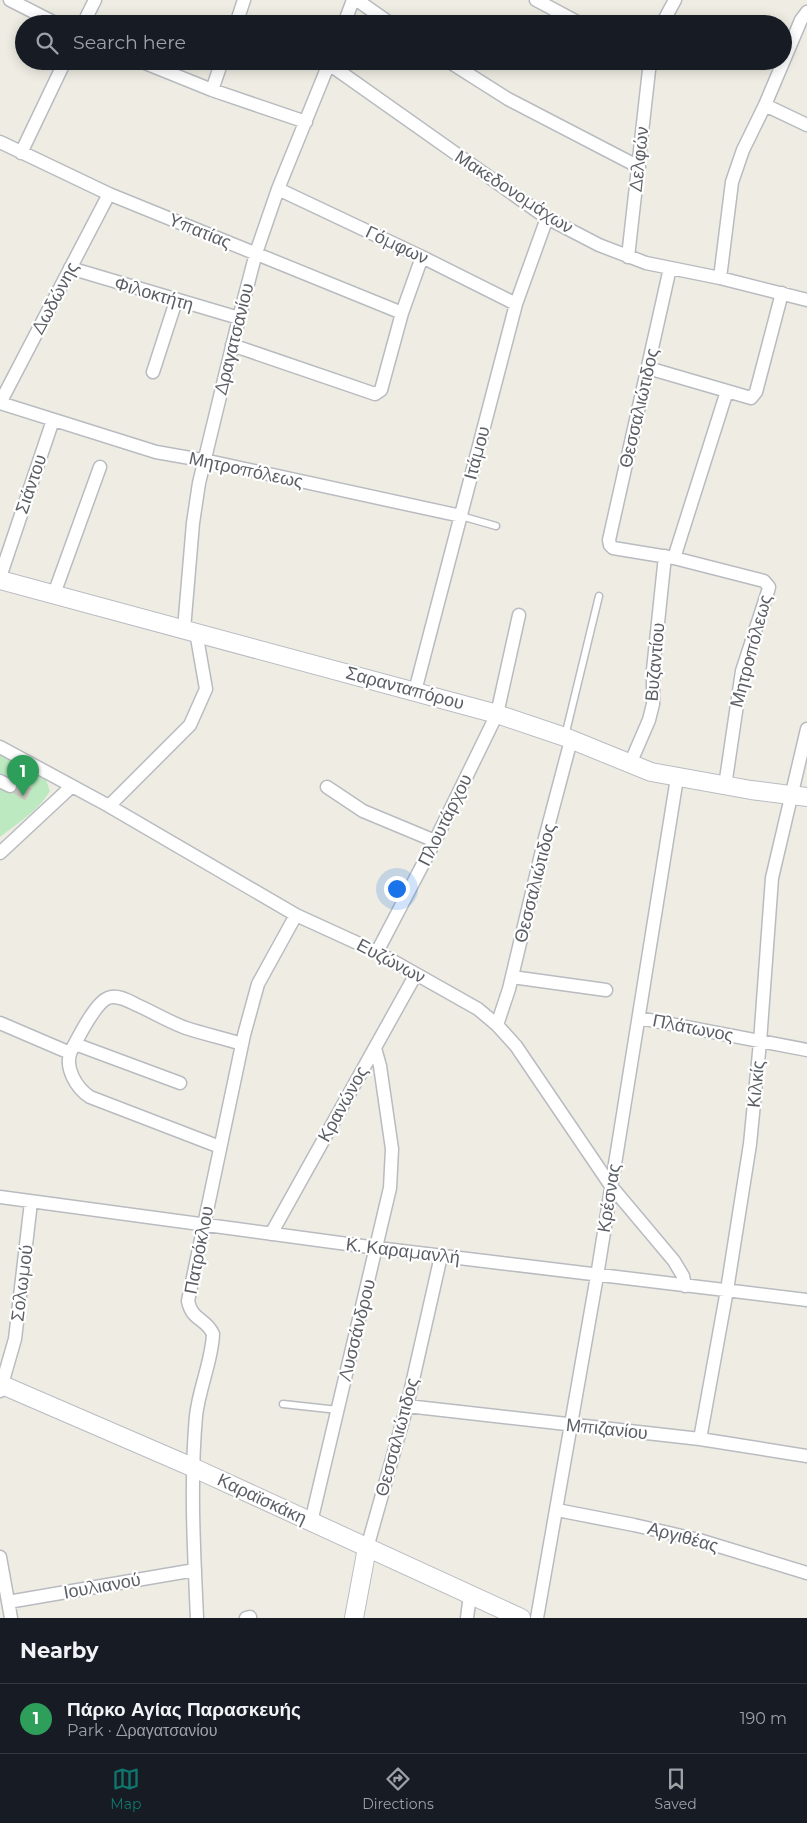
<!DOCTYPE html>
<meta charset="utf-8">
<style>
:root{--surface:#171b24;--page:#20242c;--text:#f1f3f6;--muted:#9ea1a6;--line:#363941;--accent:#0f766e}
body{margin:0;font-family:Montserrat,sans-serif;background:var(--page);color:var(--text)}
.you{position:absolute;left:396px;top:888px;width:18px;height:18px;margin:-12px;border:4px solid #fff;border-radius:50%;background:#1a73e8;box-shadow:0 0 0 8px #1a73e833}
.badge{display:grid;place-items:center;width:32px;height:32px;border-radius:50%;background:var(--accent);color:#fff;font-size:16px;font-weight:700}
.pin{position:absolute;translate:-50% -41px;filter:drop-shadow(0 1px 2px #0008)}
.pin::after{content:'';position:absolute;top:26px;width:18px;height:15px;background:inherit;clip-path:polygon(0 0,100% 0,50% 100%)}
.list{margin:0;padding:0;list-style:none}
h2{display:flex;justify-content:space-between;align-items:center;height:65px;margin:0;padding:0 20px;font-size:21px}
h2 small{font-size:16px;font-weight:400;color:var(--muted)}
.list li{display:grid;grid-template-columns:32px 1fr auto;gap:15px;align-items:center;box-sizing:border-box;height:70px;padding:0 20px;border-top:1px solid var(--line)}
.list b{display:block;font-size:19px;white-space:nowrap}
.list p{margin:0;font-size:16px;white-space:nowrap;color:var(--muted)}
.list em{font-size:16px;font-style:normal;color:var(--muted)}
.icon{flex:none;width:28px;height:28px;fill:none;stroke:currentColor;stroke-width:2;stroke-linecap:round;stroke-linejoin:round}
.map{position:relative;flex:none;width:807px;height:1618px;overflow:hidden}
.search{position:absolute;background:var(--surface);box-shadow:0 2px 12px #0003;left:15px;right:15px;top:15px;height:55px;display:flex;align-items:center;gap:12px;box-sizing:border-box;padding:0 18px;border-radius:28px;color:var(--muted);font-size:19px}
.sheet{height:135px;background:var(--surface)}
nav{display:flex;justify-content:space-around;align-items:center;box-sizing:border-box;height:70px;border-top:1px solid var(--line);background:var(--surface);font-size:14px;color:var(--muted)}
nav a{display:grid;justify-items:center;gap:2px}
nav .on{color:var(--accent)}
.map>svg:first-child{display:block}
</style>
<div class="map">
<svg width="807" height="1618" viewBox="0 0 807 1618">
<rect width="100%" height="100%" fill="#efede3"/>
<path fill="#bde9c1" d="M 0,754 L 46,780 L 50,791 C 38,811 18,823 0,837 Z"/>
<path fill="#cac7c0" stroke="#d4d0c1" d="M 16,780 L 32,788 L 25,800 L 13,793 L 17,789 Z"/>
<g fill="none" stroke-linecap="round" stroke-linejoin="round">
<g stroke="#b8bbc0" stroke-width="9">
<path id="lane" d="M 461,516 L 496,526
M 565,736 L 599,596
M 283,1404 L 338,1410"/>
</g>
<g stroke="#b8bbc0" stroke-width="15">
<path id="street" d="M 10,0 L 57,24
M 357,0 L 391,24
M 536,0 L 581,24
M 83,24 L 95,0
M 236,24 L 244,0
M 344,24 L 353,0
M 662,24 L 675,0
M 140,61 L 212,90 L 306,122
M 448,61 L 508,99 L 639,167
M 329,64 L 547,218 L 599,245 L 646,263 L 720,278 L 807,300
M 212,90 L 222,61
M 765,105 L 807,125
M 0,142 L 109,194 L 402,313
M 21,153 L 65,61
M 278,189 L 422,257 L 516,304
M 628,257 L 650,61
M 70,268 L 239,318
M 670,268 L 609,540 L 610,545 L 613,548 L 674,558 L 764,581 L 769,587 L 768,591 L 742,671 L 725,786
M 720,278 L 732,182 L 743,150 L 765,105 L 801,20 L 807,12
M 232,345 L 375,394 L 381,390 L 402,313 L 422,257
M 648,368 L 751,398 L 756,392 L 782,293
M 153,372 L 176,301
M 0,403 L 156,452 L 213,462 L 461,516
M 0,403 L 109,194
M 674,558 L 727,391
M 0,577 L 53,420
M 54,594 L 100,467
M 184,629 L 193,523 L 199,483 L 239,318 L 256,253 L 278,189 L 330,61
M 415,691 L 516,304 L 547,218
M 0,747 L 109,806 L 296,915 L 377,952 L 478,1009 L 497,1025 L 516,1046 L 611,1186 L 674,1261 L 683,1276 L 685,1286
M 630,764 L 649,720 L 653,704 L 653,670 L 665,556
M 0,781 L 10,786
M 327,787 L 363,811 L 435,841
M 109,806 L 190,725 L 206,689 L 196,632
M 0,853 L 72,786
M 377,952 L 435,841 L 497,714 L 519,615
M 512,977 L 606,990
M 639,1018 L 807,1050
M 0,1023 L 70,1053
M 497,1025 L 509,989 L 544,842 L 571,740
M 75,1044 L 180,1083
M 220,1147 L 90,1097 C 76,1088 64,1067 71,1051 C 78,1038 95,1003 108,998 C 117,994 129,1001 137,1005 C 153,1012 169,1022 186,1028 C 204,1034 223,1038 242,1044
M 0,1197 L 377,1248 L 807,1300
M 271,1234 L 416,974
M 0,1391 L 15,1339 L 31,1202
M 407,1406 L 700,1439 L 807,1456
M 700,1439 L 727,1290 L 750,1144 L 760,1042 L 772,878 L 807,729
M 557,1510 L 634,1525 L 699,1540 L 807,1573
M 311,1522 L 390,1188 L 392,1149 L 380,1066 L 375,1048
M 367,1548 L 407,1406 L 441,1256
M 0,1557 L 11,1618
M 8,1602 L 195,1570
M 197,1618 C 194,1551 190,1483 196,1416 C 199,1388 212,1361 213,1334 C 206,1318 192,1321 188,1301 L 244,1035 L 258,984 L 296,915
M 246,1618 L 250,1617
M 467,1618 L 470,1595
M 537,1618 L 597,1276 L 677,778"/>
</g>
<g stroke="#b9bcc3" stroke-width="20">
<path id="secondary" d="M 0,580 L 497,714 L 565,737 L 651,772 L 751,790 L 807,797
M 0,1384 L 192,1467 L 521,1618
M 354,1618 L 367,1548"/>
</g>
<use href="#lane" stroke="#fff" stroke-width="6"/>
<use href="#street" stroke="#fff" stroke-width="12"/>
<use href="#secondary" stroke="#fff" stroke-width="18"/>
</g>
<g text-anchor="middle" stroke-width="4.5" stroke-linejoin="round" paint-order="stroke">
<g font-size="18" fill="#5b5f65" stroke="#fff">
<text transform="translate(639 159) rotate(-84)" y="6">Δελφών</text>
<text transform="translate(514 192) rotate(33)" y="6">Μακεδονομάχων</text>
<text transform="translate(200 231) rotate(22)" y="6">Υπατίας</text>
<text transform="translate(397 245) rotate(25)" y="6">Γόμφων</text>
<text transform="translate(154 294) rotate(16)" y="6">Φιλοκτήτη</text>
<text transform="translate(55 298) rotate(-62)" y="6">Δωδώνης</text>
<text transform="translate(234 339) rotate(-76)" y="6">Δραγατσανίου</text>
<text transform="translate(639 408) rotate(-77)" y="6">Θεσσαλιώτιδος</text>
<text transform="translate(477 453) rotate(-75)" y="6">Ιτάμου</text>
<text transform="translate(246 470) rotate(12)" y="6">Μητροπόλεως</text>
<text transform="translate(31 484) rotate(-71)" y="6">Σιάντου</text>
<text transform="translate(751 651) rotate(-75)" y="6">Μητροπόλεως</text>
<text transform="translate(655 662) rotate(-85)" y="6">Βυζαντίου</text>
<text transform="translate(405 688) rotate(15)" y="6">Σαρανταπόρου</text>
<text transform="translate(445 820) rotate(-64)" y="6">Πλουτάρχου</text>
<text transform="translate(535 883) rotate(-76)" y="6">Θεσσαλιώτιδος</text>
<text transform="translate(391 961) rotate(28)" y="6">Ευζώνων</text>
<text transform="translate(693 1028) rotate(11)" y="6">Πλάτωνος</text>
<text transform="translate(756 1084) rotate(-84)" y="6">Κιλκίς</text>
<text transform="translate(343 1104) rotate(-61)" y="6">Κρανώνος</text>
<text transform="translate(609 1198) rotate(-81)" y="6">Κρέσνας</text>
<text transform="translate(199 1250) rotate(-79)" y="6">Πατρόκλου</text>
<text transform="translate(403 1251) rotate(7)" y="6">Κ. Καραμανλή</text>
<text transform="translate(22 1283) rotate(-83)" y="6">Σολωμού</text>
<text transform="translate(357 1330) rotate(-76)" y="6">Λυσσάνδρου</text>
<text transform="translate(607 1429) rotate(6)" y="6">Μπιζανίου</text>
<text transform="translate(397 1437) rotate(-75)" y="6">Θεσσαλιώτιδος</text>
<text transform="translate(262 1499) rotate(25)" y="6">Καραϊσκάκη</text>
<text transform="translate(683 1537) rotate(15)" y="6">Αργιθέας</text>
<text transform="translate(102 1586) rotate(-10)" y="6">Ιουλιανού</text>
</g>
</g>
</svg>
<div class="you"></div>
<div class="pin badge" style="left:23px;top:796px;background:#2e9e5b">1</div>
<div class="search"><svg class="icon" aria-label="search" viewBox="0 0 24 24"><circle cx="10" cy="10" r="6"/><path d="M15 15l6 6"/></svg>Search here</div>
</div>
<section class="sheet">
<h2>Nearby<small></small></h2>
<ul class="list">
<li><span class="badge" style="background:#2e9e5b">1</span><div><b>Πάρκο Αγίας Παρασκευής</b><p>Park · Δραγατσανίου</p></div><em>190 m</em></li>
</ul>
</section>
<nav>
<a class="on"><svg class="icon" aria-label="map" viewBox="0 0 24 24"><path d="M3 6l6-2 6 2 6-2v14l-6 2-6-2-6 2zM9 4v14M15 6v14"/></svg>Map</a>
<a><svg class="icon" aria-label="directions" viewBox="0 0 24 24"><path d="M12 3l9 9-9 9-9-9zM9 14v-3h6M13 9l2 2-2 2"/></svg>Directions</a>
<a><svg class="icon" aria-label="saved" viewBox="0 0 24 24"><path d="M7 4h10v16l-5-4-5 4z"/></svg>Saved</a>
</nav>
